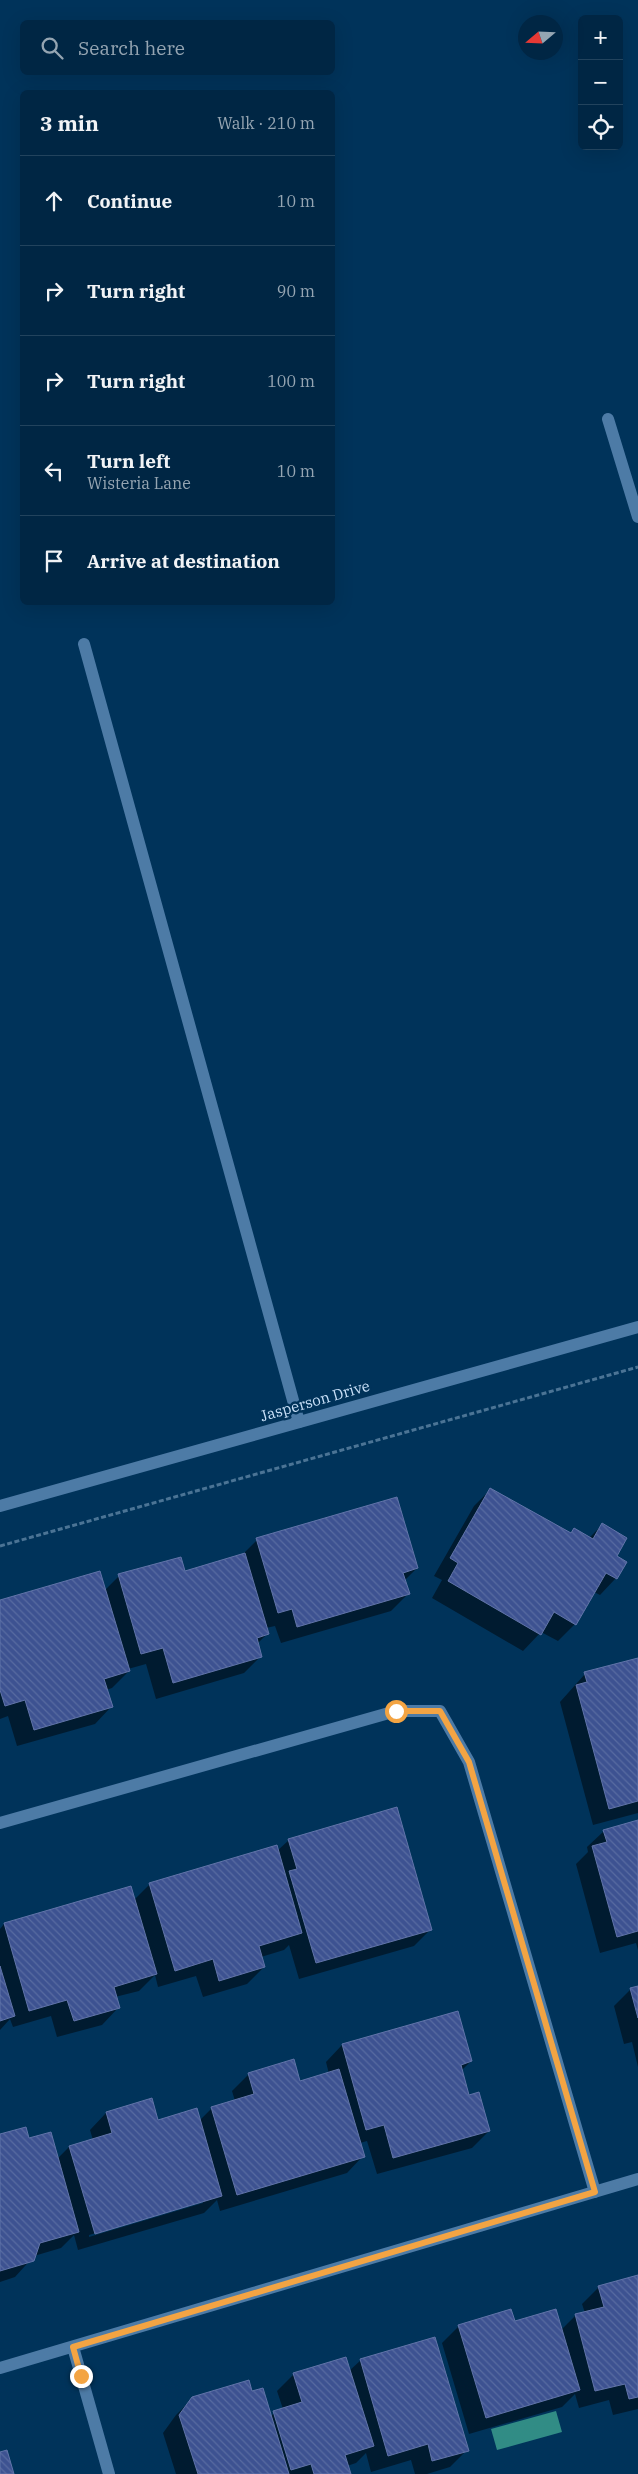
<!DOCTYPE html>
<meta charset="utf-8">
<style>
:root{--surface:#002644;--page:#0a2e4b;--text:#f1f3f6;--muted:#95a5b2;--line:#22435d}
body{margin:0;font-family:"IBM Plex Serif",serif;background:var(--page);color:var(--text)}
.controls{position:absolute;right:15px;top:15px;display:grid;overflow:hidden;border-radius:8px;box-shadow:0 5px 20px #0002}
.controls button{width:45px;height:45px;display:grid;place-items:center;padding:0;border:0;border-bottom:1px solid var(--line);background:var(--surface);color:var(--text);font:25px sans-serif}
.compass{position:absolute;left:518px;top:15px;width:45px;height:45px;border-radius:50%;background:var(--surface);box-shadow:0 5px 20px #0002;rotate:251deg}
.stop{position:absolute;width:15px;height:15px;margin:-11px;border:4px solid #f3a443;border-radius:50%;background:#fff}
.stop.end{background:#f3a443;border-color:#fff;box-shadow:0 1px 5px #0008}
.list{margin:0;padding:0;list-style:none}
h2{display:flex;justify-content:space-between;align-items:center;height:65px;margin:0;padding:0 20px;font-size:21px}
h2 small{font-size:16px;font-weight:400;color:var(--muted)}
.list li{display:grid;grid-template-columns:32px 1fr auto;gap:15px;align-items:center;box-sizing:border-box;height:90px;padding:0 20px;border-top:1px solid var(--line)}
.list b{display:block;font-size:19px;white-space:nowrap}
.list p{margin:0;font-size:16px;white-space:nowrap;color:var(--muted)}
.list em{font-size:16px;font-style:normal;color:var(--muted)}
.icon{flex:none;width:28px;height:28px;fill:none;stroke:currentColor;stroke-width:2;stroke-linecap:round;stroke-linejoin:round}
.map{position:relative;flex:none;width:638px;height:2474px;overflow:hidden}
.search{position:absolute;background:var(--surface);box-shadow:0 5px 20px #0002;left:20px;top:20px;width:315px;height:55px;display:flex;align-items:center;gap:12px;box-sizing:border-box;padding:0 18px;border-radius:8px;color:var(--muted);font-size:19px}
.panel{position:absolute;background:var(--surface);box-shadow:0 5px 20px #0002;left:20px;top:90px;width:315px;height:515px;border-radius:8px}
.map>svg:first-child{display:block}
</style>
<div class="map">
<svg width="638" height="2474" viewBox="0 0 638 2474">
<defs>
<pattern id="building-back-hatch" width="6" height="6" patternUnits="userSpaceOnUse" patternTransform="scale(1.25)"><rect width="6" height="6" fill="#3d5291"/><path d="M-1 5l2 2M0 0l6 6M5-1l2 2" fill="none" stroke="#586ba1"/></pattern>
</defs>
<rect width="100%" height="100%" fill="#00335a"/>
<path fill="#318c85" d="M 556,2411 L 562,2432 L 497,2450 L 491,2429 Z"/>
<path fill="#0007" fill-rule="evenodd" d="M 491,1489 L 570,1534 L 574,1529 L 589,1538 L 602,1525 L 615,1557 L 616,1578 L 600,1595 L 594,1592 L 575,1624 L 558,1641 L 541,1632 L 523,1651 L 432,1598 L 442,1580 L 434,1576 L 474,1506 Z
M 257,1540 L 417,1568 L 404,1581 L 408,1594 L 391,1611 L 281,1643 L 275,1626 L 266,1628 L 267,1634 L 257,1644 L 261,1656 L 244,1673 L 156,1699 L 146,1664 L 128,1669 L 129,1671 L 112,1688 L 106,1690 L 111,1707 L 95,1724 L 17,1746 L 8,1716 L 0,1719 L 0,1602 L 105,1590 L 119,1576 L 184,1573 L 241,1556 Z
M 638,1659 L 638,1813 L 593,1825 L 560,1702 L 585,1674 Z
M 638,1821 L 638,1950 L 636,1943 L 600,1953 L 576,1864 L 588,1852 L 587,1847 L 604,1831 Z
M 289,1840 L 431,1929 L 414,1946 L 299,1979 L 289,1945 L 284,1950 L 261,1957 L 264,1967 L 247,1984 L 203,1997 L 196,1976 L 158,1987 L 155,1975 L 139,1991 L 115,1997 L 118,2008 L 102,2025 L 57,2037 L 51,2016 L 13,2027 L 10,2019 L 0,2030 L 0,1929 L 4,1924 L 130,1887 L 134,1900 L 150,1884 L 277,1851 Z
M 638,1987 L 638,2067 L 632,2042 L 624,2044 L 614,2006 L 631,1989 Z
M 342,2045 L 471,2061 L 461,2071 L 468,2097 L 489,2131 L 472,2148 L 377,2174 L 367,2141 L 360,2143 L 363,2156 L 347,2173 L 220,2211 L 217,2200 L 204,2213 L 78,2250 L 74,2235 L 61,2248 L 34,2256 L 15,2277 L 0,2282 L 0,2135 L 28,2140 L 57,2159 L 69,2147 L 93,2140 L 90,2130 L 106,2113 L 157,2121 L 199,2121 L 212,2108 L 235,2101 L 232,2091 L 249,2074 L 299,2082 L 329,2074 L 326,2062 ZM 203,2201 L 203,2203 L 89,2237 L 89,2235 Z
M 638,2276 L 638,2409 L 613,2415 L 609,2400 L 579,2408 L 575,2394 L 562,2407 L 469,2434 L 442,2343 L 459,2326 L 514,2323 L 561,2330 L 575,2316 L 585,2313 L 582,2304 L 599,2287 Z
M 361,2360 L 467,2450 L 450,2467 L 427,2474 L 415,2474 L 411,2460 L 371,2472 L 366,2453 L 356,2463 L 347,2466 L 349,2474 L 176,2474 L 163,2433 L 176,2415 L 193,2398 L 251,2392 L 270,2416 L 283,2409 L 277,2391 L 294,2374 L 349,2371 Z"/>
<path fill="url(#building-back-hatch)" stroke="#6174a9" d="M 490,1488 L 571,1533 L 574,1528 L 593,1539 L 602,1523 L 627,1538 L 617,1556 L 627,1562 L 617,1579 L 606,1573 L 576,1625 L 554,1612 L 541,1635 L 448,1581 L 458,1563 L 450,1558 Z
M 397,1497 L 418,1568 L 403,1573 L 410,1594 L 297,1627 L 292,1609 L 278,1613 L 256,1538 Z
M 245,1553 L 269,1634 L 257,1638 L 262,1657 L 173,1683 L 163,1648 L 141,1654 L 118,1574 L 181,1557 L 185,1571 Z
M 100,1571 L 130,1671 L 104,1679 L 113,1707 L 34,1730 L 25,1700 L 5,1706 L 0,1690 L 0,1600 Z
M 638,1658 L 638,1801 L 609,1809 L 576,1685 L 587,1682 L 584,1672 Z
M 397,1807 L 432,1930 L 316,1963 L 289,1871 L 297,1869 L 288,1839 Z
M 638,1820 L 638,1931 L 617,1937 L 592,1846 L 607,1842 L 603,1830 Z
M 277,1845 L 302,1933 L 259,1946 L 265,1967 L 219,1981 L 213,1959 L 175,1971 L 149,1883 Z
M 131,1886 L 157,1974 L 114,1987 L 120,2008 L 74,2021 L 67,2000 L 29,2011 L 4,1923 Z
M 0,1966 L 15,2016 L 0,2021 Z
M 638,1986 L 638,2018 L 630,1988 Z
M 458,2011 L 472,2061 L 461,2065 L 469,2095 L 479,2092 L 490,2131 L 393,2158 L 384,2125 L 366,2130 L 342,2044 Z
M 294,2059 L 300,2081 L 339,2069 L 365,2157 L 237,2195 L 211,2107 L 254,2094 L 248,2073 Z
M 152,2098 L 158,2120 L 197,2108 L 222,2196 L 95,2234 L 69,2146 L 112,2133 L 106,2112 Z
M 26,2127 L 29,2138 L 51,2132 L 79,2232 L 40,2243 L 34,2261 L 0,2271 L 0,2134 Z
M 638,2275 L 638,2397 L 629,2399 L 625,2384 L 595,2391 L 575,2314 L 604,2307 L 598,2286 Z
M 511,2309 L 515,2321 L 556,2309 L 580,2390 L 486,2418 L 458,2325 Z
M 435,2337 L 469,2451 L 432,2461 L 428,2444 L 388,2456 L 360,2359 Z
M 346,2357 L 374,2446 L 345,2455 L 351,2474 L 314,2474 L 311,2464 L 291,2470 L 273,2411 L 302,2402 L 293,2373 Z
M 249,2380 L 252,2391 L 263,2388 L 289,2474 L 198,2474 L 179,2415 L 192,2397 Z
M 7,2450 L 14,2474 L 0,2474 L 0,2452 Z"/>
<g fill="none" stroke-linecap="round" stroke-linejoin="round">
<path stroke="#4b7495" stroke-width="3" stroke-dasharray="5 2.5" stroke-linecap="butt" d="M 0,1546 L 638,1367"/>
<path stroke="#4d7ba6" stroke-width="12" d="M 608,419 L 638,517
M 84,644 L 299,1422
M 0,1823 L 396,1711 L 440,1711 L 469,1762 L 595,2192
M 73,2347 L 109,2474
M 0,2368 L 638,2179"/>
<path stroke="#4d7ba6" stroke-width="12" d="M 0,1506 L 638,1327"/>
</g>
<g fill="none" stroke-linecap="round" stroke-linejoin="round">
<path stroke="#f3a443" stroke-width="6" d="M 81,2376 L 73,2347 L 595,2192 L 469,1762 L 440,1711 L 396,1711"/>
</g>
<g text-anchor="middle" stroke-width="5" stroke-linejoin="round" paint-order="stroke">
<g font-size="15" fill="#c8e0f8" stroke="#00335a">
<text transform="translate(315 1401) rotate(-16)" y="5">Jasperson Drive</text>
</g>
</g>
</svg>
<div class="controls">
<button>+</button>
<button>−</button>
<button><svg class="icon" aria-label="locate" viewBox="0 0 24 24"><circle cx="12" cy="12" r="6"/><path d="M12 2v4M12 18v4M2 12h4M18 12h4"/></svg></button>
</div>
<svg class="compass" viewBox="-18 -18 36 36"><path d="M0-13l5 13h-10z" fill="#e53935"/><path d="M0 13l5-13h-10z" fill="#95a5b2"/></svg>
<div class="stop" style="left:396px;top:1711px"></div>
<div class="stop end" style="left:81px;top:2376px"></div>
<div class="search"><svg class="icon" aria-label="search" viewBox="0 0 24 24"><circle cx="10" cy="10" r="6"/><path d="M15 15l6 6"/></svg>Search here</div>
<section class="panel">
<h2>3 min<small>Walk · 210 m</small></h2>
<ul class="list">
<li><svg class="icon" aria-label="ahead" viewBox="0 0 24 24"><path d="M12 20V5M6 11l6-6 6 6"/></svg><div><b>Continue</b></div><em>10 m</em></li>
<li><svg class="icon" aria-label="right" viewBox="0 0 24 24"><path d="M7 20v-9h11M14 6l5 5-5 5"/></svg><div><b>Turn right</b></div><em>90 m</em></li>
<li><svg class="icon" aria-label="right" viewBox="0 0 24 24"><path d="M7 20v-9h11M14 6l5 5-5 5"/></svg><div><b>Turn right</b></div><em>100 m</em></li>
<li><svg class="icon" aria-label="left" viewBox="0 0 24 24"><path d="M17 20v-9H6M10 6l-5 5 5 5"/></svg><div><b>Turn left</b><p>Wisteria Lane</p></div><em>10 m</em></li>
<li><svg class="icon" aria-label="arrive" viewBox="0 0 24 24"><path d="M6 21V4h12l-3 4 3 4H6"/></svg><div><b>Arrive at destination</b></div></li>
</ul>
</section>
</div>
